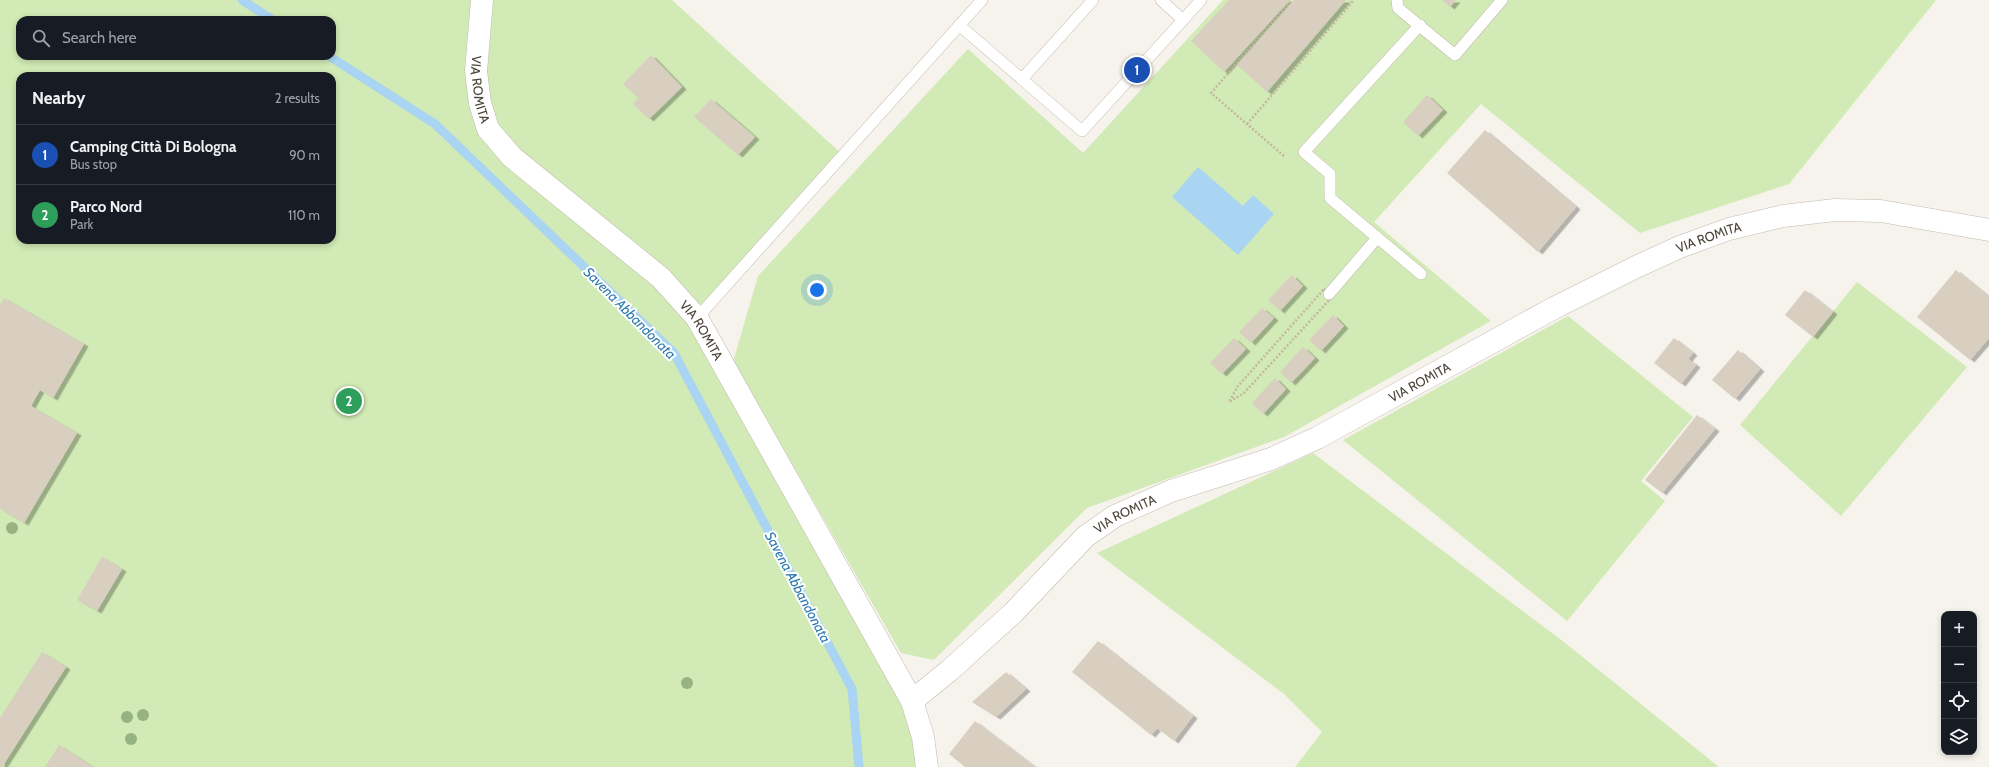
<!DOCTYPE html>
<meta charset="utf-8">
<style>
:root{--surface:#171b24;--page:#242831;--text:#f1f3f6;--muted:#9ea1a6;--line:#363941;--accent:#0f766e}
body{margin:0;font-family:Cabin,sans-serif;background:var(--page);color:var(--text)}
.controls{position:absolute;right:12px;bottom:12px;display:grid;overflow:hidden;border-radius:8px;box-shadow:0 2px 6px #0003}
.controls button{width:36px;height:36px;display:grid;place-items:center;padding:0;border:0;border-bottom:1px solid var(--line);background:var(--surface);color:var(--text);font:20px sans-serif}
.you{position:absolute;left:817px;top:290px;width:14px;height:14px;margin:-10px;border:3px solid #fff;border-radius:50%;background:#1a73e8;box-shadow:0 0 0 6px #1a73e833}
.badge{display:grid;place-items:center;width:26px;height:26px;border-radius:50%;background:var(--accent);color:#fff;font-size:13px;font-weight:700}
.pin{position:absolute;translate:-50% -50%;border:2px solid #fff;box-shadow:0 1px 4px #0006}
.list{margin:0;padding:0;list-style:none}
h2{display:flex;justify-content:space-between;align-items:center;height:52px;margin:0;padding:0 16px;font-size:17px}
h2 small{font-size:13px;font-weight:400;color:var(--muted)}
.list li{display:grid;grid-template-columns:26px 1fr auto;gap:12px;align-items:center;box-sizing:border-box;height:60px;padding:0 16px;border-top:1px solid var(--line)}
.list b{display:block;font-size:15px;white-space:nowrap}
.list p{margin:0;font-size:13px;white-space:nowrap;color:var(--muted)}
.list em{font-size:13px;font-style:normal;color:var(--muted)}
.icon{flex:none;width:22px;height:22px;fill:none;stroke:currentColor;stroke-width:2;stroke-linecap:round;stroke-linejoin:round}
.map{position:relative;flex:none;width:1989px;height:767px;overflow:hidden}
.search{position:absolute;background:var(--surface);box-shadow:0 2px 6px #0003;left:16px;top:16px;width:320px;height:44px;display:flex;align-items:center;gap:10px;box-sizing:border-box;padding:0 14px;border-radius:12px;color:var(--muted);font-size:15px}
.panel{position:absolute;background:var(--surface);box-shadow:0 2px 6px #0003;left:16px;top:72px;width:320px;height:172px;border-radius:12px}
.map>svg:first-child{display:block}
</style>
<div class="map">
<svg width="1989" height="767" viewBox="0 0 1989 767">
<defs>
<filter id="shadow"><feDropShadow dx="4.5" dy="2.5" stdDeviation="0" flood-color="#0004"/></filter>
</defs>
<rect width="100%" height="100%" fill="#f6f3ec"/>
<path fill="#d2eab5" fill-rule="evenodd" d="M 0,0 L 672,0 L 843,155 L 697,318 L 912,701 L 927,767 L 0,767 ZM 20,20 L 332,20 L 332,56 L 20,56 ZM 20,76 L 332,76 L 332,240 L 20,240 Z
M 1223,0 L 1936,0 L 1789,184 L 1640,233 L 1481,104 L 1374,222 L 1491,321 L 1284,437 L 1087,508 L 934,660 L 901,653 L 733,362 L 758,276 L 968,49 L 1083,153 Z
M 1857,282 L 1967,367 L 1841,516 L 1740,425 Z
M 1568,316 L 1693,417 L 1641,481 L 1665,501 L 1567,621 L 1343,440 Z
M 1313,453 L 1564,642 L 1719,767 L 1295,767 L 1322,732 L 1284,694 L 1097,553 Z"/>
<path fill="#a9d4f2" d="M 1198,167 L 1243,206 L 1253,195 L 1274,214 L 1238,255 L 1172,197 Z"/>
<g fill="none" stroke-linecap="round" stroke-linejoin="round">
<path stroke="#a9d4f2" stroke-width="9" d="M 242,0 L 273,20
M 329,56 L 435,124 L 674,353 L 852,689 L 859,767"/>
</g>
<path fill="#d8cfc1" filter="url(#shadow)" d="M 1229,0 L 1290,0 L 1224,72 L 1191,41 Z
M 1294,0 L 1346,0 L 1267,92 L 1237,65 Z
M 1442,0 L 1456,0 L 1450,7 Z
M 651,55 L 682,87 L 649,119 L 633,104 L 638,98 L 623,84 Z
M 1427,95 L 1443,110 L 1418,136 L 1403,122 Z
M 711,99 L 755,137 L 738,155 L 694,117 Z
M 1485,130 L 1576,207 L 1538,252 L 1447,173 Z
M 1956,270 L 1989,297 L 1989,338 L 1970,360 L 1917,317 Z
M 1292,275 L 1303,286 L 1280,311 L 1268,300 Z
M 1805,290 L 1833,312 L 1813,337 L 1785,315 Z
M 4,298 L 84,344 L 53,398 L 40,390 L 31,406 L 77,433 L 24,523 L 0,509 L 0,305 Z
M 1262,308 L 1274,318 L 1251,343 L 1239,332 Z
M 1333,315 L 1344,326 L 1321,351 L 1309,340 Z
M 1234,338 L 1246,349 L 1222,374 L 1210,363 Z
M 1674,338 L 1693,353 L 1688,359 L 1696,365 L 1681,384 L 1654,363 Z
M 1303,347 L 1315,358 L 1291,383 L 1280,372 Z
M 1738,350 L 1760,369 L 1735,399 L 1712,380 Z
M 1275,378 L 1286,389 L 1263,414 L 1252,403 Z
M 1697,415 L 1715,429 L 1662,493 L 1645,480 Z
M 102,557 L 122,569 L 97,611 L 77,600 Z
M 1098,641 L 1193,716 L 1174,741 L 1157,728 L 1151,735 L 1072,672 Z
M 42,652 L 66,667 L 2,767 L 0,767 L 0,718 Z
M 1006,672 L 1026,689 L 996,717 L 972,702 Z
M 975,721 L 985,729 L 1035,767 L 965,767 L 949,754 Z
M 59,745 L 93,767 L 45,767 Z"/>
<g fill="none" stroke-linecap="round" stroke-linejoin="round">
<g stroke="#c2bbae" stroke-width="12">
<path id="service" d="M 1397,0 L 1398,8 L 1455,55 L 1502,0
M 1183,20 L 1201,0
M 959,25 L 1082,131 L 1183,20 L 1161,0
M 1420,25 L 1304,152 L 1330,174 L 1330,198 L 1421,274
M 1022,79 L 1093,0
M 1329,294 L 1377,238
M 697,318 L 982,0"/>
</g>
<g stroke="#c2bbae" stroke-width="23">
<g id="minor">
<path id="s1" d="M 482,0 L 476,71 L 480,103 L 488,129 L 512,157 L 661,278 L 697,318 L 912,701 L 923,737 L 927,767"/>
<path id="s2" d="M 912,701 L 950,670 L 1013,613 L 1086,536 L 1115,516 L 1171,491 L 1271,459 L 1317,438 L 1554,308 L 1638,266 L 1682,246 L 1729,229 L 1783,216 L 1835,210 L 1881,211 L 1989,230"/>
</g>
</g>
<path stroke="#c4b79f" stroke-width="2.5" stroke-dasharray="2 2" stroke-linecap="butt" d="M 1247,124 L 1354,0
M 1284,156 L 1211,93 L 1292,0
M 1324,289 L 1332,297 L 1244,393 L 1229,402 L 1238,386 Z"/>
<use href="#service" stroke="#fff" stroke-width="11"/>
<use href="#minor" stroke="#fff" stroke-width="22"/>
</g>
<g fill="#97b381">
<circle cx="12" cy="528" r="6"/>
<circle cx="687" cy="683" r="6"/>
<circle cx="143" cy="715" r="6"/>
<circle cx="127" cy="717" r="6"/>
<circle cx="131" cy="739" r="6"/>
</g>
<g text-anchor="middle" stroke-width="4" stroke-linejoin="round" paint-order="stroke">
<g font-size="13" fill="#4b4439" stroke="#fff">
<text dy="5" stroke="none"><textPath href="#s1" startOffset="90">VIA ROMITA</textPath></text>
<text dy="5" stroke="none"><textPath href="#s2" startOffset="933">VIA ROMITA</textPath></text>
<text dy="5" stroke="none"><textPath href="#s1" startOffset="426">VIA ROMITA</textPath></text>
<text dy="5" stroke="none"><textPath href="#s2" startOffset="609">VIA ROMITA</textPath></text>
<text dy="5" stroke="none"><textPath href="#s2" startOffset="285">VIA ROMITA</textPath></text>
</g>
<g font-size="14" font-style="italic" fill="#2e7ab2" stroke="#fff">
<text transform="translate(630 313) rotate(45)" y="5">Savena Abbandonata</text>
<text transform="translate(798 587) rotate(62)" y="5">Savena Abbandonata</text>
</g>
</g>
</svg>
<div class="controls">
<button>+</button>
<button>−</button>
<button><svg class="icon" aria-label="locate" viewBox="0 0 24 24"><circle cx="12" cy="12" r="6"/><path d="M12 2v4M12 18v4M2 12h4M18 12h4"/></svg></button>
<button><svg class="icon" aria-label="layers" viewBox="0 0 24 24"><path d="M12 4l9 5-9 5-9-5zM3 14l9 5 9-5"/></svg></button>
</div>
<div class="you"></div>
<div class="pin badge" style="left:1137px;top:70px;background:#1a4fb4">1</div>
<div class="pin badge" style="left:349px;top:401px;background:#2e9e5b">2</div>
<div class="search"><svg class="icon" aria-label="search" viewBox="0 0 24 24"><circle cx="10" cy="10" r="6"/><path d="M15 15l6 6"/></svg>Search here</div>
<section class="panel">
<h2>Nearby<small>2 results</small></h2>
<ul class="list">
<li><span class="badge" style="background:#1a4fb4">1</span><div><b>Camping Città Di Bologna</b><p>Bus stop</p></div><em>90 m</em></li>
<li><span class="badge" style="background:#2e9e5b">2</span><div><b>Parco Nord</b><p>Park</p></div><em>110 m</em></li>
</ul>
</section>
</div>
